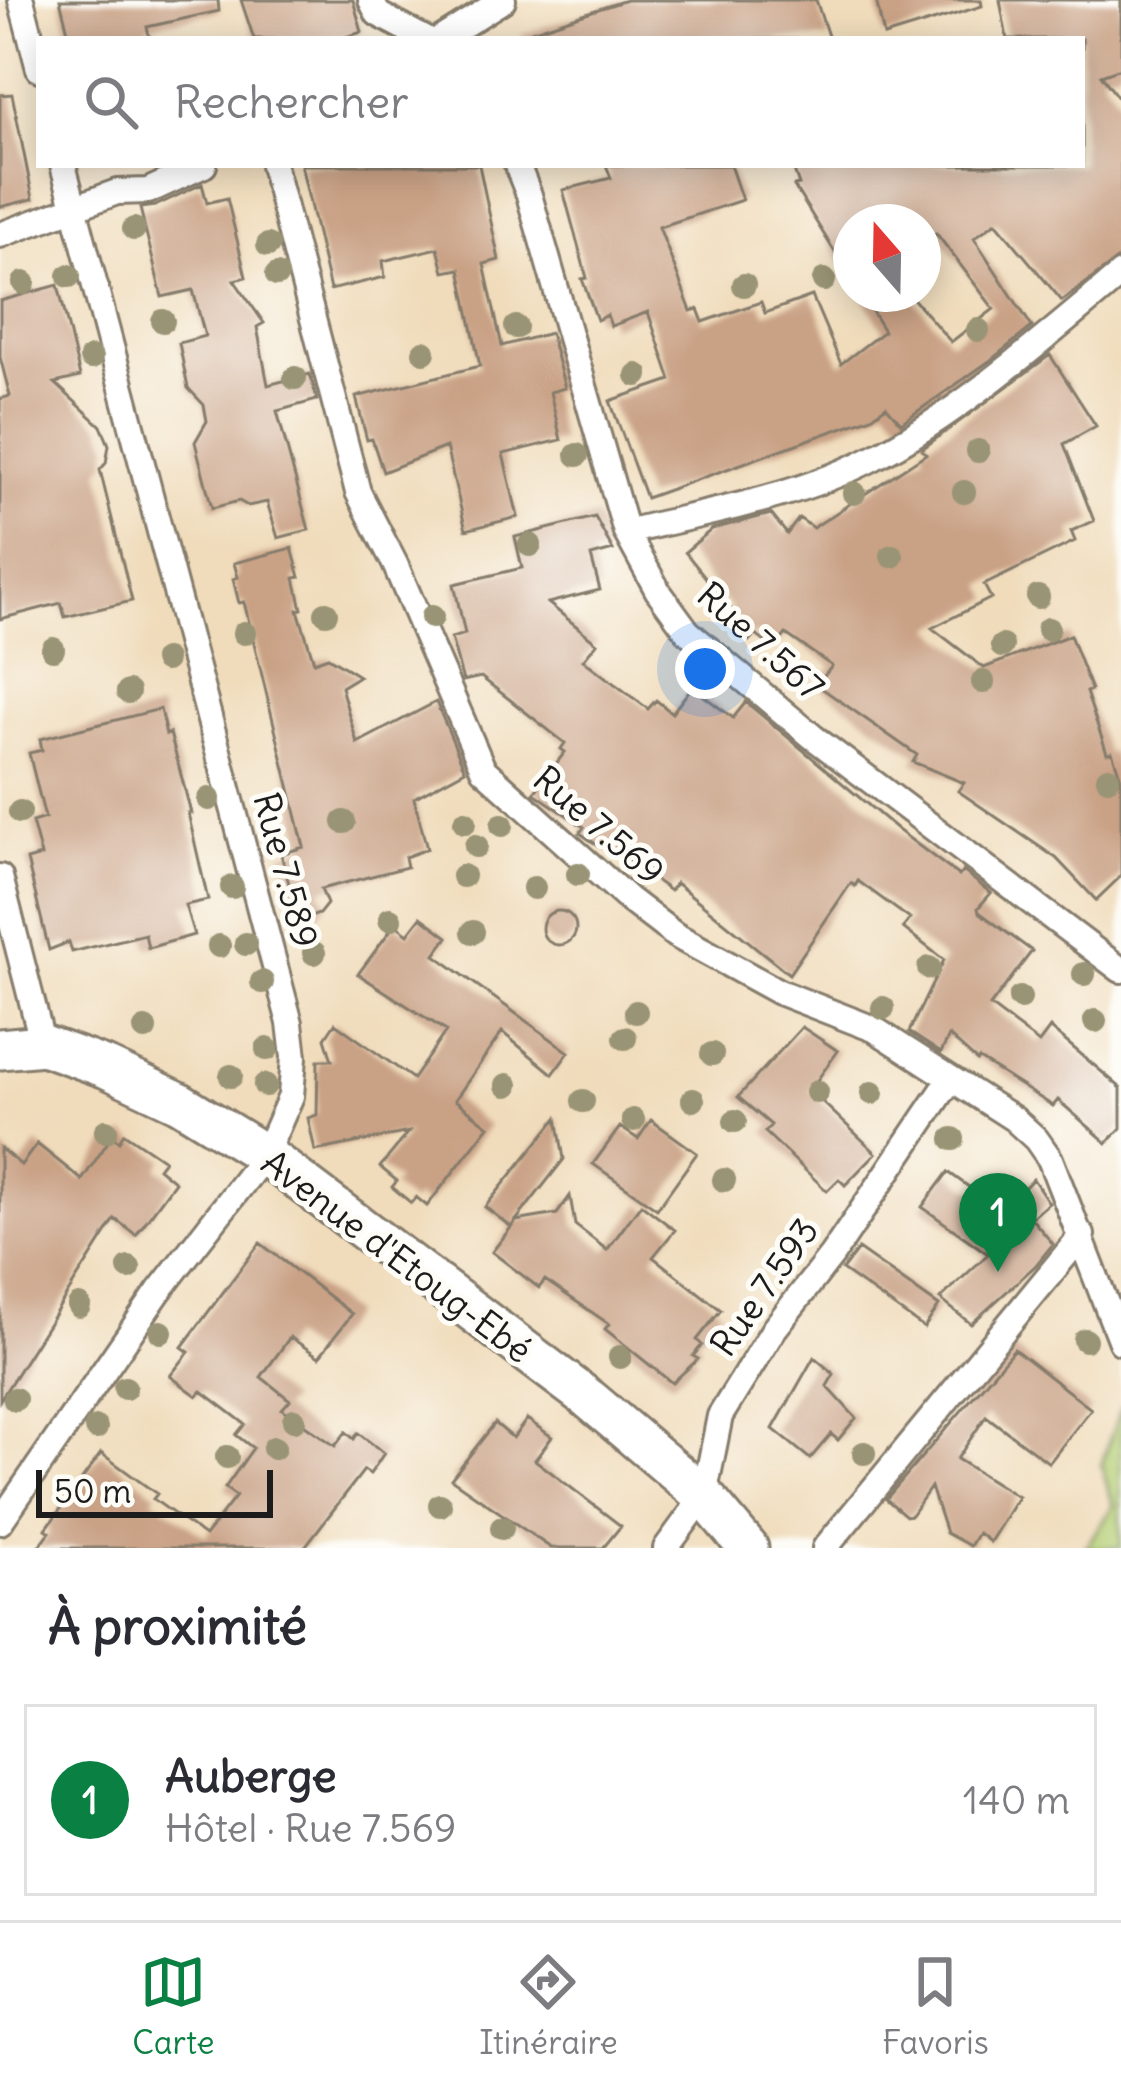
<!DOCTYPE html>
<html lang="fr">
<meta charset="utf-8">
<style>
:root{--surface:#fff;--page:#f7f7f7;--text:#2b2b33;--muted:#7c7c81;--line:#e1e1e2;--accent:#0b8043}
body{margin:0;font-family:Delius,sans-serif;background:var(--page);color:var(--text)}
.compass{position:absolute;left:833px;top:204px;width:108px;height:108px;border-radius:50%;background:var(--surface);box-shadow:0 6px 30px #0003;rotate:340deg}
.scale{position:absolute;left:36px;bottom:30px;width:237px;box-sizing:border-box;padding-left:12px;border:6px solid #1c1c1c;border-top:0;font-size:33px;line-height:42px;white-space:nowrap;color:#1c1c1c;-webkit-text-stroke:9px #fdfcf7;paint-order:stroke}
.you{position:absolute;left:705px;top:669px;width:42px;height:42px;margin:-30px;border:9px solid #fff;border-radius:50%;background:#1a73e8;box-shadow:0 0 0 18px #1a73e833}
.badge{display:grid;place-items:center;width:78px;height:78px;border-radius:50%;background:var(--accent);color:#fff;font-size:39px;font-weight:700}
.pin{position:absolute;translate:-50% -99px;filter:drop-shadow(0 3px 6px #0008)}
.pin::after{content:'';position:absolute;top:63px;width:42px;height:36px;background:inherit;clip-path:polygon(0 0,100% 0,50% 100%)}
.list{margin:0;padding:0;list-style:none}
h2{display:flex;justify-content:space-between;align-items:center;height:156px;margin:0;padding:0 48px;font-size:51px}
h2 small{font-size:39px;font-weight:400;color:var(--muted)}
.list li{display:grid;grid-template-columns:78px 1fr auto;gap:36px;align-items:center;box-sizing:border-box;height:192px;margin:0 24px 24px;padding:0 24px;border:3px solid var(--line);border-radius:0px}
.list b{display:block;font-size:45px;white-space:nowrap}
.list p{margin:0;font-size:39px;white-space:nowrap;color:var(--muted)}
.list em{font-size:39px;font-style:normal;color:var(--muted)}
.icon{flex:none;width:66px;height:66px;fill:none;stroke:currentColor;stroke-width:2;stroke-linecap:round;stroke-linejoin:round}
.map{position:relative;flex:none;width:1121px;height:1548px;overflow:hidden}
.search{position:absolute;background:var(--surface);box-shadow:0 6px 30px #0003;left:36px;right:36px;top:36px;height:132px;display:flex;align-items:center;gap:30px;box-sizing:border-box;padding:0 42px;border-radius:0px;color:var(--muted);font-size:45px}
.sheet{height:372px;background:var(--surface)}
nav{display:flex;justify-content:space-around;align-items:center;box-sizing:border-box;height:168px;border-top:3px solid var(--line);background:var(--surface);font-size:33px;color:var(--muted)}
nav a{display:grid;justify-items:center;gap:6px}
nav .on{color:var(--accent)}
.map>svg:first-child{display:block}
</style>
<div class="map">
<svg width="1121" height="1548" viewBox="0 0 1121 1548">
<rect width="100%" height="100%" fill="#fdfcf7"/>
<filter id="ink" filterUnits="userSpaceOnUse"><feTurbulence type="fractalNoise" baseFrequency=".00833" numOctaves="2"/><feDisplacementMap in="SourceGraphic" scale="24" xChannelSelector="R" yChannelSelector="G"/><feConvolveMatrix kernelMatrix="1 2 1 2 8 2 1 2 1" color-interpolation-filters="sRGB"/></filter>
<filter id="wash" filterUnits="userSpaceOnUse"><feTurbulence type="fractalNoise" baseFrequency=".004" numOctaves="4" result="noise"/><feDisplacementMap in="SourceGraphic" scale="48" xChannelSelector="R" yChannelSelector="G"/><feGaussianBlur stdDeviation="2.7" result="paint"/><feColorMatrix in="noise" values="0 0 0 0 0 0 0 0 0 0 0 0 0 0 0 0 0 1.4 0 .05"/><feComposite in="paint" operator="in"/></filter>
<g filter="url(#wash)">
<rect width="100%" height="100%" fill="#f0dcbb"/>
<path fill="#b3cd72" stroke="#687447" stroke-width="3" d="M 1121,1406 L 1121,1548 L 1085,1548 L 1114,1506 L 1101,1466 Z"/>
<g id="blocks">
<path fill="#c9a185" d="M 60,0 L 218,0 L 219,11 L 147,27 L 150,39 L 70,39 Z
M 241,0 L 353,0 L 362,32 L 339,39 L 254,39 Z
M 626,0 L 816,0 L 829,39 L 522,39 L 522,34 Z
M 876,0 L 981,0 L 982,6 L 884,36 Z
M 1000,0 L 1121,0 L 1121,68 L 1101,75 L 1121,102 L 1121,257 L 1062,301 L 996,222 L 974,238 L 1032,327 L 991,360 L 901,423 L 886,406 L 872,417 L 646,498 L 610,401 L 671,380 L 648,312 L 611,326 L 607,315 L 597,320 L 582,279 L 587,278 L 563,190 L 611,178 L 606,165 L 730,165 L 742,200 L 659,227 L 691,311 L 698,309 L 703,322 L 761,302 L 765,313 L 812,296 L 841,364 L 884,331 L 861,294 L 909,294 L 951,342 L 994,309 L 936,233 L 923,241 L 923,222 L 851,222 L 851,278 L 794,186 L 799,185 L 792,165 L 1082,165 L 1082,39 L 1007,39 Z
M 12,94 L 33,199 L 0,207 L 0,95 Z
M 301,165 L 479,165 L 499,260 L 484,264 L 502,346 L 550,333 L 565,388 L 550,392 L 561,440 L 503,454 L 518,517 L 466,530 L 446,447 L 383,472 L 372,439 L 367,440 L 356,397 L 480,366 L 460,269 L 444,272 L 438,248 L 383,261 L 385,277 L 330,290 Z
M 202,184 L 207,203 L 227,198 L 246,277 L 234,280 L 264,323 L 257,327 L 268,385 L 310,374 L 317,400 L 277,411 L 309,530 L 278,538 L 267,502 L 248,506 L 239,501 L 212,508 L 195,442 L 207,421 L 204,405 L 188,388 L 179,343 L 205,336 L 193,290 L 162,297 L 140,208 L 155,206 Z
M 58,285 L 80,377 L 55,383 L 101,426 L 109,445 L 106,463 L 100,470 L 132,601 L 65,617 L 61,603 L 0,619 L 0,399 L 10,396 L 0,357 L 0,301 Z
M 1050,355 L 1096,426 L 1064,444 L 1094,521 L 1071,531 L 1075,541 L 984,585 L 991,598 L 932,628 L 984,668 L 1070,635 L 1091,690 L 1086,692 L 1107,753 L 1112,752 L 1121,778 L 1121,876 L 1096,900 L 1056,858 L 958,791 L 964,783 L 913,762 L 917,755 L 817,685 L 832,666 L 786,634 L 774,649 L 755,634 L 749,641 L 723,621 L 732,610 L 685,552 L 712,529 L 771,514 L 787,534 L 799,518 L 813,528 L 926,454 L 922,449 Z
M 595,517 L 613,550 L 591,556 L 600,590 L 548,603 L 597,643 L 583,660 L 648,709 L 656,700 L 672,713 L 692,687 L 733,718 L 746,702 L 898,830 L 959,876 L 963,871 L 991,893 L 978,908 L 979,912 L 1032,951 L 990,1006 L 1039,1043 L 1050,1028 L 1121,1088 L 1121,1128 L 1107,1143 L 1058,1100 L 1053,1106 L 979,1059 L 977,1061 L 949,1036 L 941,1053 L 909,1032 L 944,960 L 903,928 L 910,919 L 858,881 L 855,886 L 851,883 L 789,974 L 676,883 L 670,891 L 604,842 L 600,847 L 580,833 L 584,827 L 534,793 L 565,752 L 561,749 L 565,743 L 481,677 L 463,681 L 451,638 L 465,634 L 454,584 L 522,568 L 515,537 Z
M 292,548 L 300,577 L 295,578 L 302,609 L 298,610 L 314,662 L 328,657 L 359,676 L 341,687 L 357,743 L 436,702 L 465,770 L 414,798 L 427,849 L 405,857 L 407,867 L 321,889 L 327,904 L 319,914 L 299,921 L 281,854 L 304,847 L 244,602 L 239,603 L 233,579 L 238,577 L 234,563 Z
M 160,709 L 166,735 L 170,733 L 191,813 L 188,813 L 208,900 L 185,905 L 194,935 L 148,948 L 145,934 L 72,952 L 69,942 L 49,950 L 27,860 L 41,856 L 32,822 L 45,818 L 29,753 L 42,750 L 40,739 Z
M542 928a17 17 0 1 1 34 0a17 17 0 1 1-34 0Z
M 421,917 L 448,937 L 435,955 L 569,1052 L 553,1074 L 502,1032 L 455,1100 L 489,1126 L 427,1206 L 416,1197 L 411,1203 L 392,1187 L 397,1181 L 380,1167 L 409,1132 L 315,1151 L 308,1118 L 317,1115 L 318,1060 L 332,1060 L 325,1038 L 335,1023 L 413,1079 L 446,1031 L 358,974 L 395,924 L 408,934 Z
M 802,1027 L 838,1051 L 810,1090 L 876,1153 L 845,1185 L 839,1179 L 827,1191 L 765,1132 L 771,1125 L 738,1097 Z
M 557,1118 L 564,1159 L 511,1227 L 485,1207 Z
M 651,1120 L 697,1153 L 657,1209 L 593,1164 L 620,1127 L 638,1139 Z
M 124,1133 L 164,1160 L 158,1168 L 175,1182 L 136,1235 L 115,1219 L 0,1400 L 0,1148 L 21,1165 L 37,1144 L 82,1180 L 112,1136 L 119,1141 Z
M 948,1172 L 1001,1210 L 1033,1179 L 1049,1203 L 1031,1218 L 1053,1244 L 1036,1265 L 971,1324 L 940,1299 L 988,1254 L 922,1207 Z
M 570,1196 L 575,1225 L 607,1250 L 641,1204 L 675,1230 L 653,1257 L 721,1310 L 697,1340 L 702,1345 L 693,1356 L 698,1359 L 672,1383 L 605,1329 L 609,1324 L 545,1280 L 539,1288 L 492,1252 L 516,1221 L 557,1214 Z
M 260,1243 L 352,1314 L 319,1357 L 290,1337 L 261,1377 L 290,1400 L 282,1409 L 335,1446 L 346,1432 L 354,1439 L 358,1433 L 384,1453 L 370,1474 L 364,1470 L 304,1548 L 38,1548 L 50,1532 L 46,1529 L 101,1453 L 157,1494 L 153,1499 L 205,1536 L 236,1496 L 225,1488 L 253,1448 L 236,1435 L 245,1424 L 202,1391 L 197,1396 L 170,1376 L 189,1352 L 182,1347 Z
M 858,1249 L 939,1306 L 924,1328 L 842,1270 Z
M 1014,1349 L 1091,1409 L 1049,1463 L 986,1416 L 957,1459 L 1018,1497 L 990,1542 L 978,1533 L 970,1546 L 946,1533 L 931,1487 L 911,1515 L 906,1516 L 886,1499 Z
M 814,1357 L 834,1374 L 827,1386 L 856,1418 L 838,1440 L 831,1434 L 810,1459 L 773,1429 Z
M 527,1419 L 552,1437 L 535,1460 L 621,1526 L 603,1548 L 551,1548 L 451,1479 L 495,1423 L 513,1438 Z"/>
</g>
</g>
<g filter="url(#ink)">
<use href="#blocks" fill-opacity="0" stroke="#867c6c" stroke-width="3"/>
<g fill="none" stroke-linecap="round" stroke-linejoin="round">
<g stroke="#867c6c" stroke-width="30">
<path id="street" d="M 21,0 L 39,69
M 371,0 L 378,14 L 425,39
M 441,39 L 503,0
M 273,165 L 358,492 L 395,564 L 483,769 L 628,899 L 675,935 L 779,992 L 874,1029 L 1014,1119 L 1036,1139 L 1050,1159 L 1121,1342
M 517,165 L 529,195 L 626,532 L 658,591 L 688,632 L 813,737 L 1121,970
M 0,235 L 117,192 L 148,191 L 204,165
M 626,532 C 707,512 796,498 871,459 C 959,414 1046,337 1121,274
M 0,877 L 43,1045
M 0,1522 L 159,1291 L 265,1155 L 291,1096 L 294,1057 L 290,1023 L 63,165
M 666,1548 L 704,1496 L 720,1416 L 774,1329 L 832,1255 L 950,1080
M 825,1548 L 1082,1235"/>
</g>
<g stroke="#867c6c" stroke-width="45">
<path id="primary" d="M 0,1049 L 43,1045 L 107,1068 L 179,1102 L 265,1155 L 589,1399 L 704,1496 L 748,1548"/>
</g>
<use href="#street" stroke="#fff" stroke-width="24"/>
<use href="#primary" stroke="#fff" stroke-width="39"/>
</g>
<g fill="#999474">
<circle cx="134" cy="229" r="12"/>
<circle cx="268" cy="245" r="12"/>
<circle cx="277" cy="275" r="12"/>
<circle cx="69" cy="276" r="12"/>
<circle cx="824" cy="280" r="12"/>
<circle cx="24" cy="283" r="12"/>
<circle cx="744" cy="285" r="12"/>
<circle cx="163" cy="321" r="12"/>
<circle cx="516" cy="327" r="12"/>
<circle cx="978" cy="330" r="12"/>
<circle cx="424" cy="352" r="12"/>
<circle cx="91" cy="358" r="12"/>
<circle cx="637" cy="375" r="12"/>
<circle cx="295" cy="378" r="12"/>
<circle cx="978" cy="451" r="12"/>
<circle cx="577" cy="455" r="12"/>
<circle cx="964" cy="492" r="12"/>
<circle cx="854" cy="493" r="12"/>
<circle cx="530" cy="545" r="12"/>
<circle cx="892" cy="556" r="12"/>
<circle cx="1038" cy="597" r="12"/>
<circle cx="326" cy="613" r="12"/>
<circle cx="432" cy="617" r="12"/>
<circle cx="1048" cy="629" r="12"/>
<circle cx="244" cy="633" r="12"/>
<circle cx="1002" cy="646" r="12"/>
<circle cx="53" cy="649" r="12"/>
<circle cx="165" cy="660" r="12"/>
<circle cx="689" cy="666" r="12"/>
<circle cx="983" cy="682" r="12"/>
<circle cx="128" cy="692" r="12"/>
<circle cx="1108" cy="778" r="12"/>
<circle cx="209" cy="799" r="12"/>
<circle cx="20" cy="812" r="12"/>
<circle cx="344" cy="822" r="12"/>
<circle cx="465" cy="822" r="12"/>
<circle cx="502" cy="825" r="12"/>
<circle cx="476" cy="846" r="12"/>
<circle cx="578" cy="874" r="12"/>
<circle cx="463" cy="876" r="12"/>
<circle cx="232" cy="887" r="12"/>
<circle cx="534" cy="888" r="12"/>
<circle cx="390" cy="919" r="12"/>
<circle cx="473" cy="932" r="12"/>
<circle cx="246" cy="944" r="12"/>
<circle cx="219" cy="946" r="12"/>
<circle cx="314" cy="953" r="12"/>
<circle cx="929" cy="968" r="12"/>
<circle cx="1084" cy="974" r="12"/>
<circle cx="262" cy="982" r="12"/>
<circle cx="1020" cy="998" r="12"/>
<circle cx="883" cy="1008" r="12"/>
<circle cx="636" cy="1012" r="12"/>
<circle cx="1095" cy="1021" r="12"/>
<circle cx="145" cy="1029" r="12"/>
<circle cx="625" cy="1038" r="12"/>
<circle cx="267" cy="1049" r="12"/>
<circle cx="712" cy="1054" r="12"/>
<circle cx="231" cy="1076" r="12"/>
<circle cx="265" cy="1085" r="12"/>
<circle cx="507" cy="1085" r="12"/>
<circle cx="817" cy="1092" r="12"/>
<circle cx="872" cy="1093" r="12"/>
<circle cx="693" cy="1100" r="12"/>
<circle cx="583" cy="1101" r="12"/>
<circle cx="633" cy="1120" r="12"/>
<circle cx="735" cy="1121" r="12"/>
<circle cx="106" cy="1131" r="12"/>
<circle cx="953" cy="1139" r="12"/>
<circle cx="724" cy="1180" r="12"/>
<circle cx="129" cy="1268" r="12"/>
<circle cx="79" cy="1306" r="12"/>
<circle cx="161" cy="1332" r="12"/>
<circle cx="1085" cy="1340" r="12"/>
<circle cx="620" cy="1357" r="12"/>
<circle cx="125" cy="1388" r="12"/>
<circle cx="15" cy="1399" r="12"/>
<circle cx="294" cy="1420" r="12"/>
<circle cx="96" cy="1428" r="12"/>
<circle cx="274" cy="1448" r="12"/>
<circle cx="864" cy="1453" r="12"/>
<circle cx="227" cy="1457" r="12"/>
<circle cx="440" cy="1505" r="12"/>
<circle cx="502" cy="1528" r="12"/>
</g>
</g>
<g text-anchor="middle" stroke-width="10" stroke-linejoin="round" paint-order="stroke">
<g font-size="36" fill="#1c1c1c" stroke="#fdfcf7">
<text transform="translate(761 641) rotate(42)" y="13">Rue 7.567</text>
<text transform="translate(599 825) rotate(41)" y="13">Rue 7.569</text>
<text transform="translate(286 870) rotate(75)" y="13">Rue 7.589</text>
<text transform="translate(397 1256) rotate(37)" y="13">Avenue d'Etoug-Ebé</text>
<text transform="translate(764 1287) rotate(-55)" y="13">Rue 7.593</text>
</g>
</g>
</svg>
<svg class="compass" viewBox="-18 -18 36 36"><path d="M0-13l5 13h-10z" fill="#e53935"/><path d="M0 13l5-13h-10z" fill="#7c7c81"/></svg>
<div class="scale">50 m</div>
<div class="you"></div>
<div class="pin badge" style="left:998px;top:1272px">1</div>
<div class="search"><svg class="icon" aria-label="search" viewBox="0 0 24 24"><circle cx="10" cy="10" r="6"/><path d="M15 15l6 6"/></svg>Rechercher</div>
</div>
<section class="sheet">
<h2>À proximité<small></small></h2>
<ul class="list">
<li><span class="badge">1</span><div><b>Auberge</b><p>Hôtel · Rue 7.569</p></div><em>140 m</em></li>
</ul>
</section>
<nav>
<a class="on"><svg class="icon" aria-label="map" viewBox="0 0 24 24"><path d="M3 6l6-2 6 2 6-2v14l-6 2-6-2-6 2zM9 4v14M15 6v14"/></svg>Carte</a>
<a><svg class="icon" aria-label="directions" viewBox="0 0 24 24"><path d="M12 3l9 9-9 9-9-9zM9 14v-3h6M13 9l2 2-2 2"/></svg>Itinéraire</a>
<a><svg class="icon" aria-label="saved" viewBox="0 0 24 24"><path d="M7 4h10v16l-5-4-5 4z"/></svg>Favoris</a>
</nav>
